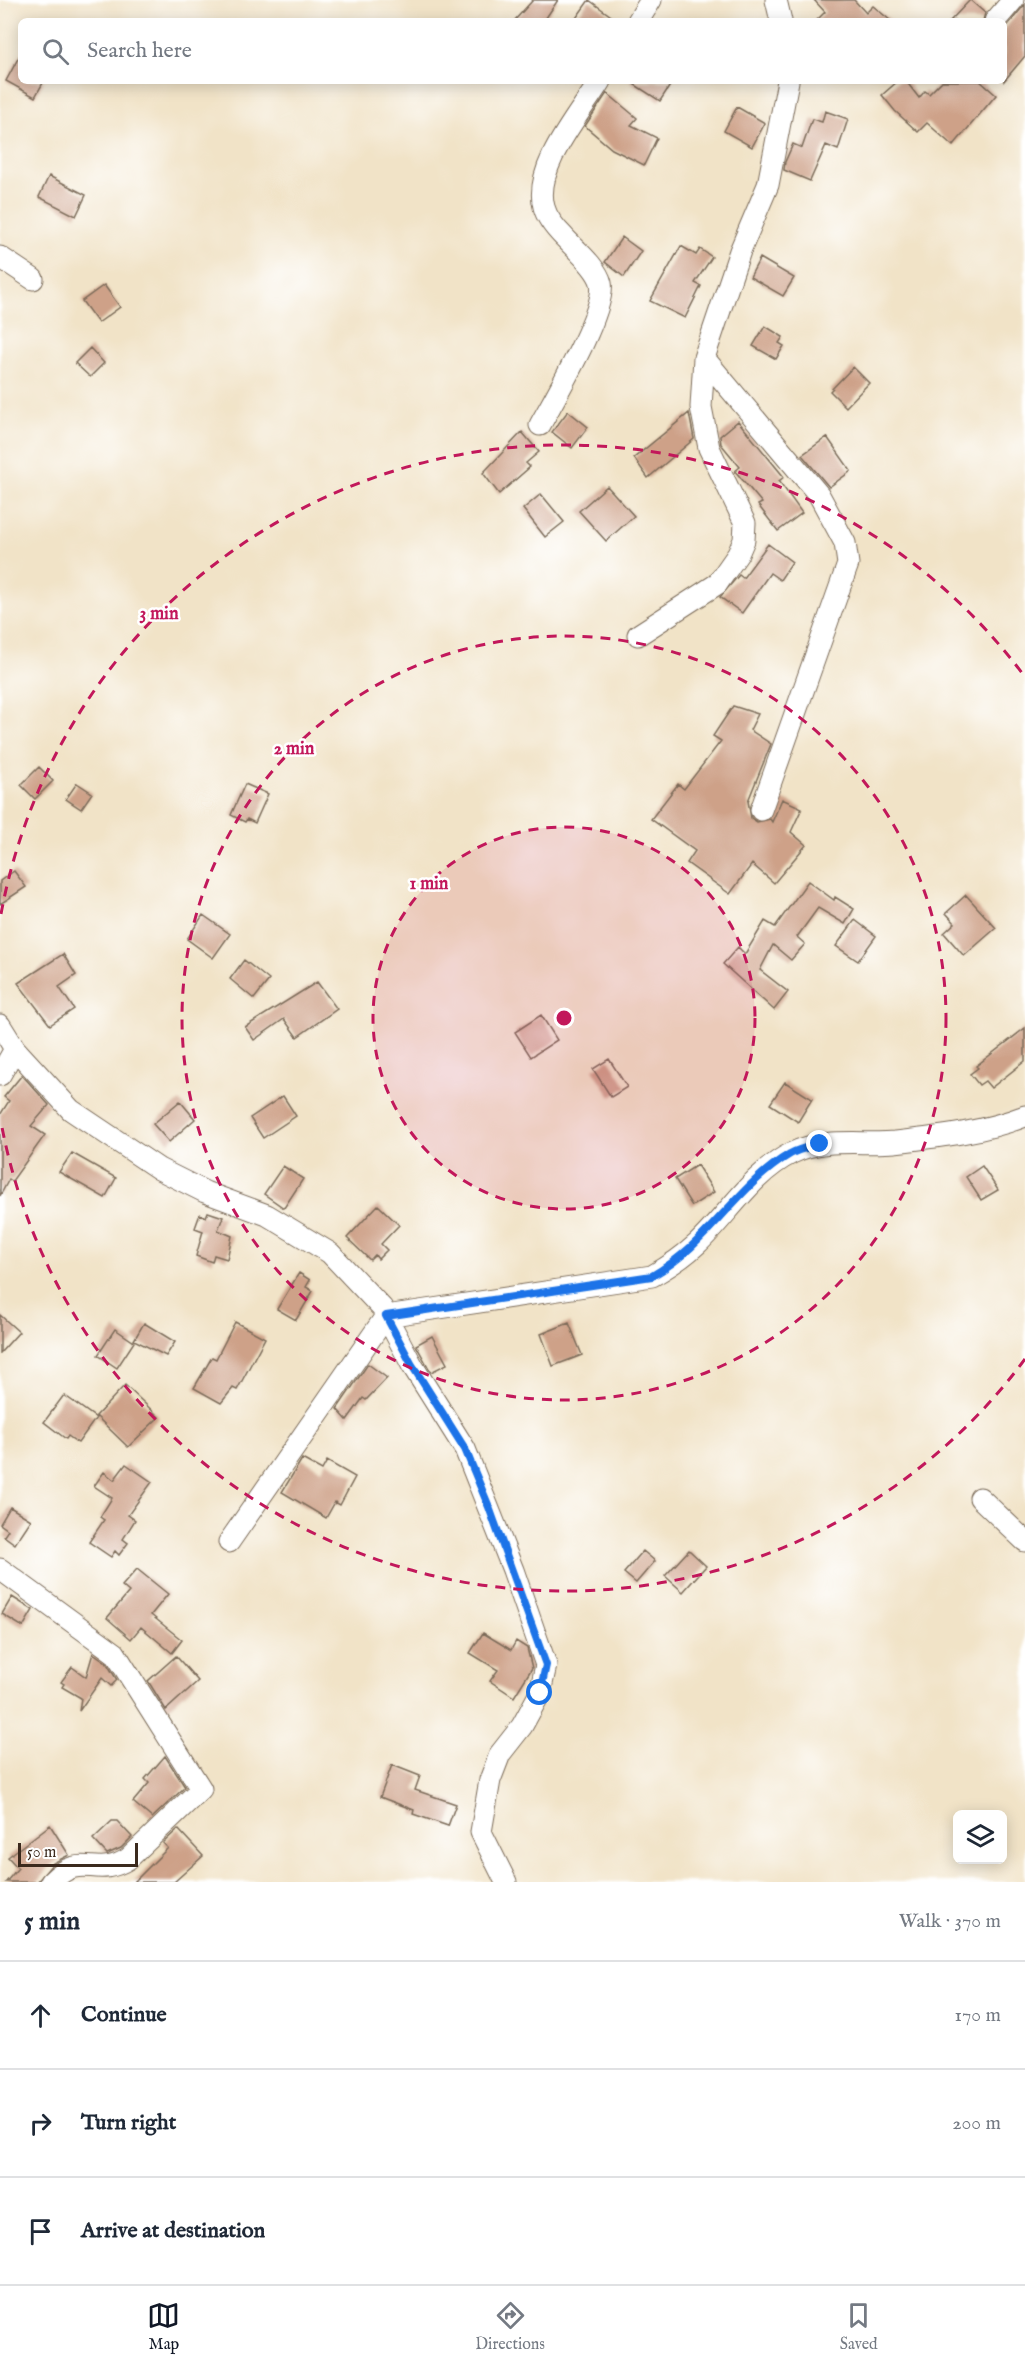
<!DOCTYPE html>
<meta charset="utf-8">
<style>
:root{--surface:#fff;--page:#f6f6f7;--text:#1f2937;--muted:#747a83;--line:#e0e1e3;--accent:#111827}
body{margin:0;font-family:"IM FELL English",serif;background:var(--page);color:var(--text)}
.controls{position:absolute;right:18px;bottom:18px;display:grid;overflow:hidden;border-radius:9px;box-shadow:0 3px 15px #0003}
.controls button{width:54px;height:54px;display:grid;place-items:center;padding:0;border:0;border-bottom:2px solid var(--line);background:var(--surface);color:var(--text);font:30px sans-serif}
.scale{position:absolute;left:18px;bottom:15px;width:120px;box-sizing:border-box;padding-left:6px;border:3px solid #3b2a1e;border-top:0;font-size:16px;line-height:21px;white-space:nowrap;color:#3b2a1e;-webkit-text-stroke:4px #fff;paint-order:stroke}
.stop{position:absolute;width:18px;height:18px;margin:-14px;border:4px solid #1a73e8;border-radius:50%;background:#fff}
.stop.end{background:#1a73e8;border-color:#fff;box-shadow:0 2px 6px #0008}
.list{margin:0;padding:0;list-style:none}
h2{display:flex;justify-content:space-between;align-items:center;height:78px;margin:0;padding:0 24px;font-size:26px}
h2 small{font-size:20px;font-weight:400;color:var(--muted)}
.list li{display:grid;grid-template-columns:39px 1fr auto;gap:18px;align-items:center;box-sizing:border-box;height:108px;padding:0 24px;border-top:2px solid var(--line)}
.list b{display:block;font-size:22px;white-space:nowrap}
.list em{font-size:20px;font-style:normal;color:var(--muted)}
.icon{flex:none;width:33px;height:33px;fill:none;stroke:currentColor;stroke-width:2;stroke-linecap:round;stroke-linejoin:round}
.map{position:relative;flex:none;width:1025px;height:1882px;overflow:hidden}
.search{position:absolute;background:var(--surface);box-shadow:0 3px 15px #0003;left:18px;right:18px;top:18px;height:66px;display:flex;align-items:center;gap:15px;box-sizing:border-box;padding:0 21px;border-radius:9px;color:var(--muted);font-size:22px}
.sheet{height:402px;background:var(--surface)}
nav{display:flex;justify-content:space-around;align-items:center;box-sizing:border-box;height:84px;border-top:2px solid var(--line);background:var(--surface);font-size:16px;color:var(--muted)}
nav a{display:grid;justify-items:center;gap:3px}
nav .on{color:var(--accent)}
.map>svg:first-child{display:block}
</style>
<div class="map">
<svg width="1025" height="1882" viewBox="0 0 1025 1882">
<rect width="100%" height="100%" fill="#fff"/>
<filter id="ink" filterUnits="userSpaceOnUse"><feTurbulence type="fractalNoise" baseFrequency=".0167" numOctaves="2"/><feDisplacementMap in="SourceGraphic" scale="12" xChannelSelector="R" yChannelSelector="G"/><feConvolveMatrix kernelMatrix="1 2 1 2 8 2 1 2 1" color-interpolation-filters="sRGB"/></filter>
<filter id="wash" filterUnits="userSpaceOnUse"><feTurbulence type="fractalNoise" baseFrequency=".008" numOctaves="4" result="noise"/><feDisplacementMap in="SourceGraphic" scale="24" xChannelSelector="R" yChannelSelector="G"/><feGaussianBlur stdDeviation="1.35" result="paint"/><feColorMatrix in="noise" values="0 0 0 0 0 0 0 0 0 0 0 0 0 0 0 0 0 1.4 0 .05"/><feComposite in="paint" operator="in"/></filter>
<g filter="url(#wash)">
<rect width="100%" height="100%" fill="#f1e3c7"/>
<g id="blocks">
<path fill="#cea188" d="M 533,0 L 558,0 L 544,21 L 514,21 Z
M 589,0 L 618,21 L 574,21 Z
M 814,0 L 854,0 L 866,13 L 873,6 L 891,21 L 816,21 L 825,12 Z
M 970,0 L 985,13 L 983,21 L 950,21 Z
M 1025,4 L 1025,56 L 1004,81 L 1004,30 Z
M 21,53 L 21,81 L 44,81 L 35,97 L 6,81 Z
M 629,81 L 673,81 L 660,101 Z
M 898,81 L 906,81 L 919,98 L 925,91 L 929,94 L 942,81 L 980,81 L 996,95 L 953,146 L 927,123 L 918,132 L 895,111 L 882,95 Z
M 607,93 L 637,118 L 631,125 L 657,138 L 644,165 L 612,149 L 585,126 Z
M 737,107 L 765,123 L 752,147 L 724,131 Z
M 825,111 L 848,119 L 838,150 L 826,145 L 810,181 L 784,170 L 785,162 L 793,144 L 802,148 L 812,119 L 822,122 Z
M 49,176 L 86,195 L 76,216 L 39,197 Z
M 622,237 L 641,251 L 624,277 L 605,262 Z
M 681,246 L 696,255 L 700,249 L 712,257 L 695,283 L 701,286 L 685,318 L 650,301 Z
M 760,258 L 794,278 L 783,296 L 750,277 Z
M 104,285 L 120,307 L 98,323 L 82,301 Z
M 765,326 L 783,337 L 779,343 L 784,346 L 776,359 L 753,346 Z
M 90,348 L 104,363 L 90,377 L 75,363 Z
M 853,367 L 869,383 L 846,407 L 830,391 Z
M 568,411 L 588,427 L 572,448 L 552,432 Z
M 689,413 L 694,439 L 648,478 L 634,458 Z
M 738,421 L 784,477 L 779,481 L 802,513 L 778,531 L 758,505 L 762,503 L 735,471 L 740,467 L 721,444 L 720,436 Z
M 522,432 L 539,452 L 526,463 L 530,467 L 499,494 L 483,473 Z
M 827,437 L 851,471 L 829,487 L 802,455 Z
M 607,486 L 634,516 L 606,541 L 579,511 Z
M 541,494 L 564,522 L 545,537 L 523,509 Z
M 768,544 L 792,562 L 780,580 L 770,573 L 742,613 L 720,597 L 739,575 L 743,578 Z
M 733,706 L 758,714 L 750,730 L 771,744 L 748,801 L 751,818 L 757,822 L 770,819 L 772,822 L 782,799 L 802,808 L 791,832 L 806,845 L 774,883 L 752,864 L 730,894 L 687,863 L 695,851 L 651,819 L 678,784 L 684,789 L 721,741 L 713,736 Z
M 39,767 L 53,781 L 35,799 L 21,785 Z
M 77,783 L 92,793 L 81,809 L 66,799 Z
M 245,784 L 268,794 L 255,823 L 247,819 L 245,822 L 231,815 Z
M 14,871 L 26,887 L 0,904 L 0,881 Z
M 808,881 L 834,900 L 835,897 L 854,909 L 845,924 L 818,908 L 797,937 L 805,944 L 791,960 L 773,945 L 760,970 L 788,992 L 774,1010 L 723,964 L 738,947 L 745,954 L 765,921 L 775,927 Z
M 966,895 L 996,928 L 964,956 L 944,933 L 955,923 L 946,913 Z
M 203,915 L 230,934 L 213,958 L 187,939 Z
M 855,920 L 876,936 L 858,961 L 836,946 Z
M 63,954 L 76,975 L 59,987 L 74,1009 L 50,1025 L 18,983 Z
M 244,960 L 269,980 L 254,999 L 230,979 Z
M 317,982 L 337,1009 L 297,1037 L 284,1019 L 254,1040 L 245,1027 Z
M 541,1015 L 557,1040 L 531,1057 L 515,1032 Z
M 1025,1028 L 1025,1061 L 991,1088 L 985,1081 L 979,1085 L 970,1074 L 978,1068 L 976,1066 Z
M 609,1059 L 627,1087 L 611,1097 L 593,1069 Z
M 22,1075 L 49,1105 L 31,1126 L 45,1135 L 12,1181 L 9,1179 L 0,1196 L 0,1115 L 9,1101 L 4,1097 Z
M 785,1082 L 812,1099 L 798,1122 L 770,1104 Z
M 283,1096 L 296,1116 L 263,1138 L 250,1118 Z
M 180,1101 L 195,1119 L 169,1142 L 153,1124 Z
M 72,1153 L 116,1178 L 105,1198 L 59,1172 Z
M 697,1165 L 714,1192 L 692,1206 L 675,1179 Z
M 283,1166 L 303,1179 L 284,1208 L 264,1194 Z
M 982,1166 L 998,1190 L 981,1200 L 966,1177 Z
M 378,1205 L 399,1225 L 381,1244 L 387,1250 L 378,1259 L 375,1255 L 370,1260 L 347,1238 Z
M 208,1212 L 223,1217 L 218,1230 L 232,1236 L 227,1259 L 214,1255 L 212,1262 L 196,1256 L 203,1231 L 195,1228 L 200,1214 L 206,1217 Z
M 299,1273 L 310,1280 L 306,1287 L 313,1291 L 296,1320 L 277,1309 Z
M 0,1315 L 19,1332 L 0,1353 Z
M 235,1322 L 265,1338 L 237,1390 L 233,1388 L 221,1403 L 194,1388 L 212,1357 L 216,1359 Z
M 144,1323 L 175,1342 L 166,1356 L 134,1340 Z
M 569,1323 L 582,1355 L 553,1366 L 541,1334 Z
M 115,1329 L 134,1342 L 117,1368 L 98,1355 Z
M 432,1336 L 447,1364 L 431,1372 L 416,1345 Z
M 368,1364 L 387,1378 L 366,1400 L 363,1398 L 347,1420 L 337,1409 Z
M 125,1385 L 159,1417 L 128,1447 L 96,1416 Z
M 64,1395 L 96,1418 L 78,1443 L 68,1436 L 66,1439 L 44,1422 Z
M 302,1459 L 322,1470 L 327,1461 L 355,1477 L 340,1505 L 335,1502 L 326,1518 L 282,1492 Z
M 126,1464 L 152,1482 L 128,1515 L 135,1520 L 123,1539 L 128,1543 L 119,1555 L 115,1551 L 111,1557 L 89,1542 L 104,1520 L 100,1517 L 112,1498 L 94,1486 L 104,1472 L 114,1480 Z
M 10,1507 L 31,1520 L 15,1544 L 4,1536 L 8,1530 L 0,1524 Z
M 689,1550 L 706,1566 L 683,1592 L 665,1576 Z
M 643,1551 L 655,1561 L 636,1583 L 624,1573 Z
M 137,1569 L 168,1594 L 151,1615 L 182,1640 L 172,1653 L 141,1627 L 131,1639 L 107,1618 L 129,1592 L 122,1586 Z
M 12,1597 L 33,1610 L 23,1627 L 2,1614 Z
M 483,1633 L 511,1650 L 516,1641 L 527,1648 L 532,1668 L 514,1697 L 490,1681 L 498,1670 L 470,1653 Z
M 93,1653 L 106,1662 L 117,1680 L 111,1686 L 102,1678 L 79,1711 L 81,1698 L 62,1687 L 64,1684 L 61,1682 L 72,1667 L 86,1677 Z
M 176,1656 L 198,1681 L 166,1710 L 148,1681 Z
M 165,1756 L 185,1787 L 152,1818 L 133,1802 L 149,1783 L 145,1779 Z
M 392,1765 L 420,1776 L 415,1790 L 456,1804 L 448,1826 L 413,1814 L 414,1810 L 380,1797 Z
M 112,1821 L 117,1821 L 132,1837 L 121,1848 L 107,1854 L 93,1839 Z
M 50,1825 L 69,1855 L 53,1863 L 37,1882 L 6,1882 L 18,1868 L 8,1857 Z
M 178,1829 L 203,1856 L 174,1882 L 134,1882 L 168,1848 L 163,1843 Z"/>
</g>
</g>
<g filter="url(#ink)">
<use href="#blocks" fill-opacity="0" stroke="#7b6b59" stroke-width="1.5"/>
<g fill="none" stroke-linecap="round" stroke-linejoin="round">
<g stroke="#7b6b59" stroke-width="23">
<path id="minor" d="M 776,0 L 781,21
M 638,21 L 651,0
M 995,21 L 1013,0
M 0,257 L 33,279
M 704,358 L 819,495 L 845,543 L 848,564 L 761,810
M 540,425 C 554,399 607,309 601,283 C 597,267 575,249 564,237 C 556,229 547,219 544,207 C 533,167 580,114 600,81
M 638,635 L 717,584 L 738,554 L 744,540 L 745,523 L 709,448 L 701,407 L 704,358 L 740,251 L 768,185 L 788,81
M 0,1025 L 15,1049 L 71,1110 L 159,1169 L 205,1192 L 267,1215 L 330,1253 L 382,1308 L 412,1365 L 465,1449 L 513,1570 L 546,1665 L 540,1693 L 522,1726 L 500,1754 L 490,1780 L 481,1832 L 506,1882
M 0,1075 L 15,1049
M 980,1498 L 1025,1541
M 229,1542 L 386,1316 L 652,1276 C 668,1267 683,1257 697,1244 C 728,1215 752,1173 792,1153 C 824,1137 861,1145 895,1142 C 939,1137 984,1132 1025,1116
M 0,1569 L 115,1653 L 201,1789 L 128,1859 C 94,1880 82,1850 51,1882"/>
</g>
<use href="#minor" stroke="#fff" stroke-width="21"/>
</g>
</g>
<g fill="none" stroke-linecap="round" stroke-linejoin="round" filter="url(#ink)">
<path stroke="#1a73e8" stroke-width="8" d="M 540,1693 L 546,1665 L 489,1507 L 465,1449 L 412,1365 L 386,1316 L 652,1276 C 709,1244 736,1186 790,1154 C 799,1149 810,1147 820,1144"/>
</g>
<circle cx="564" cy="1018" r="191" fill="#c2185b" fill-opacity=".12"/>
<g fill="none" stroke="#c2185b" stroke-width="3" stroke-dasharray="10 8">
<circle cx="564" cy="1018" r="191"/>
<circle cx="564" cy="1018" r="382"/>
<path d="M1025 1359A573 573 0 0 1 1 1122M1 914A573 573 0 0 1 1025 677"/>
</g>
<circle cx="564" cy="1018" r="9" fill="#c2185b" stroke="#fff" stroke-width="3"/>
<g font-size="18" text-anchor="middle" font-weight="bold" fill="#c2185b" stroke="#fff" stroke-width="5" stroke-linejoin="round" paint-order="stroke">
<text x="159" y="619">3 min</text>
<text x="294" y="754">2 min</text>
<text x="429" y="889">1 min</text>
</g>
</svg>
<div class="controls">
<button><svg class="icon" aria-label="layers" viewBox="0 0 24 24"><path d="M12 4l9 5-9 5-9-5zM3 14l9 5 9-5"/></svg></button>
</div>
<div class="scale">50 m</div>
<div class="stop" style="left:540px;top:1693px"></div>
<div class="stop end" style="left:820px;top:1144px"></div>
<div class="search"><svg class="icon" aria-label="search" viewBox="0 0 24 24"><circle cx="10" cy="10" r="6"/><path d="M15 15l6 6"/></svg>Search here</div>
</div>
<section class="sheet">
<h2>5 min<small>Walk · 370 m</small></h2>
<ul class="list">
<li><svg class="icon" aria-label="ahead" viewBox="0 0 24 24"><path d="M12 20V5M6 11l6-6 6 6"/></svg><div><b>Continue</b></div><em>170 m</em></li>
<li><svg class="icon" aria-label="right" viewBox="0 0 24 24"><path d="M7 20v-9h11M14 6l5 5-5 5"/></svg><div><b>Turn right</b></div><em>200 m</em></li>
<li><svg class="icon" aria-label="arrive" viewBox="0 0 24 24"><path d="M6 21V4h12l-3 4 3 4H6"/></svg><div><b>Arrive at destination</b></div></li>
</ul>
</section>
<nav>
<a class="on"><svg class="icon" aria-label="map" viewBox="0 0 24 24"><path d="M3 6l6-2 6 2 6-2v14l-6 2-6-2-6 2zM9 4v14M15 6v14"/></svg>Map</a>
<a><svg class="icon" aria-label="directions" viewBox="0 0 24 24"><path d="M12 3l9 9-9 9-9-9zM9 14v-3h6M13 9l2 2-2 2"/></svg>Directions</a>
<a><svg class="icon" aria-label="saved" viewBox="0 0 24 24"><path d="M7 4h10v16l-5-4-5 4z"/></svg>Saved</a>
</nav>
